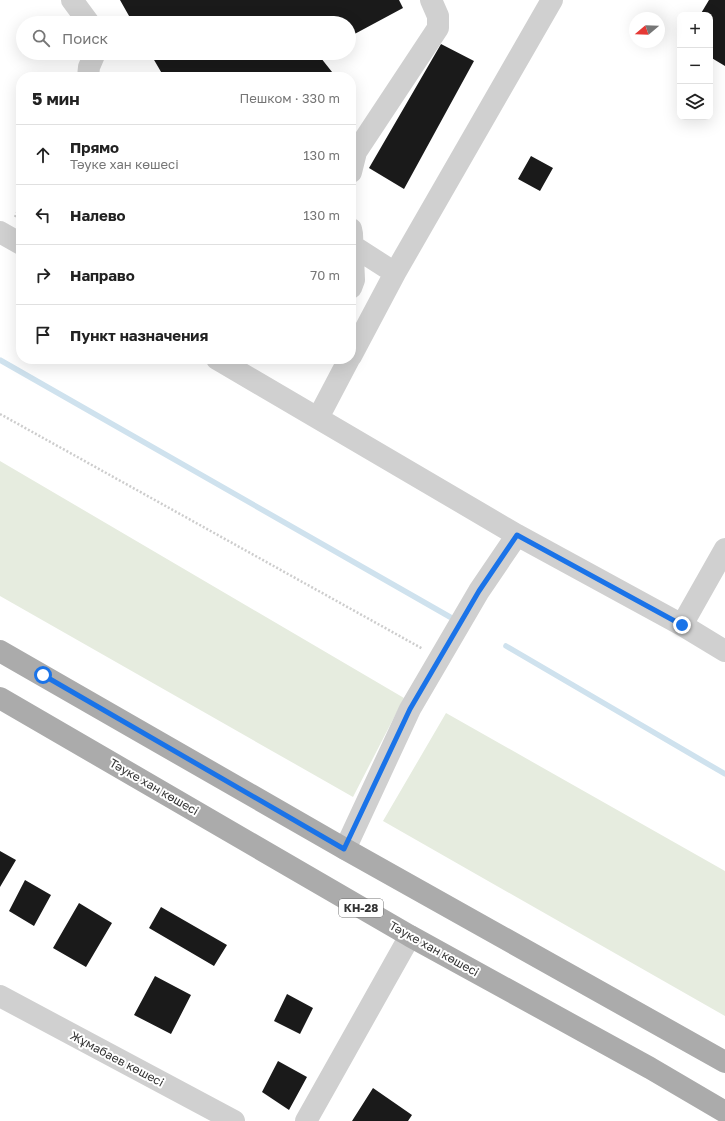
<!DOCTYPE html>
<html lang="ru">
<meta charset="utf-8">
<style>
:root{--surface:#fff;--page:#f2f2f2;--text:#222;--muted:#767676;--line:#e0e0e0}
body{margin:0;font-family:"Golos Text",sans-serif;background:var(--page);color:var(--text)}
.controls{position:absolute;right:12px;top:12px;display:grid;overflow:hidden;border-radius:8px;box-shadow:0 4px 16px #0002}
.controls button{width:36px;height:36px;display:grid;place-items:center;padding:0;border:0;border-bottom:1px solid var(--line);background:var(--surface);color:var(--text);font:20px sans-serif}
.compass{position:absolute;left:629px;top:12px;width:36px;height:36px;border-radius:50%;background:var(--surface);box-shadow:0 4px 16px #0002;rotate:251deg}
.stop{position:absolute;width:12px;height:12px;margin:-9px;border:3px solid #1a73e8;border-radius:50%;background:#fff}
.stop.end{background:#1a73e8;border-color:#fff;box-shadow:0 1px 4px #0008}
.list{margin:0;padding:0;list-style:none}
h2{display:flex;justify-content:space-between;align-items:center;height:52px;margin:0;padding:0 16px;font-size:17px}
h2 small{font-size:13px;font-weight:400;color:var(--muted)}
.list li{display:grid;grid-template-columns:26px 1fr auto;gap:12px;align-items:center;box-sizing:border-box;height:60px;padding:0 16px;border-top:1px solid var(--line)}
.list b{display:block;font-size:15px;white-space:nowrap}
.list p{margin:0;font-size:13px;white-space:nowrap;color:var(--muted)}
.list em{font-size:13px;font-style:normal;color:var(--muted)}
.icon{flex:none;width:22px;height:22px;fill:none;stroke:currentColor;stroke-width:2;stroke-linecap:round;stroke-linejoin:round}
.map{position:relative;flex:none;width:725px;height:1121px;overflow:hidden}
.search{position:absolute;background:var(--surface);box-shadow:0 4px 16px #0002;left:16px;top:16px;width:340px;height:44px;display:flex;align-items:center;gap:10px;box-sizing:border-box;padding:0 14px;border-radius:22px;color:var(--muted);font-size:15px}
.panel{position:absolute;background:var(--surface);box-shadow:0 4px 16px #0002;left:16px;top:72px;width:340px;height:292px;border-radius:16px}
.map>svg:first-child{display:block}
</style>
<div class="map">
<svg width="725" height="1121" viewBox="0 0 725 1121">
<rect width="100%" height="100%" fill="#fff"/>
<path fill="#e6ecdf" d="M 0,461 L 404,698 L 353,797 L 0,596 Z
M 446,713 L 725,871 L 725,1016 L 383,821 Z"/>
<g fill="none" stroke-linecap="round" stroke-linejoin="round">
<path stroke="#cfe2ee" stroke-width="5.5" d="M 0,360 L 450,617
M 506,646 L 725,774"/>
</g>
<path fill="#1a1a1a" d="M 120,0 L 399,0 L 403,8 L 349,37 L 349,23 L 133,23 Z
M 709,0 L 725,0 L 725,66 L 710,57 L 710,15 L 700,15 Z
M 441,44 L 474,61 L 404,189 L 369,168 Z
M 150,53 L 317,53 L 336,77 L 164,77 Z
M 531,156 L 553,168 L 540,191 L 518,179 Z
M 0,851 L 16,860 L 0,887 Z
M 25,880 L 51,895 L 34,926 L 9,911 Z
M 79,903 L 112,923 L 86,967 L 53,948 Z
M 161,907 L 227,945 L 214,966 L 149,928 Z
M 155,976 L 191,995 L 171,1034 L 134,1015 Z
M 287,994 L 313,1008 L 300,1034 L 274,1021 Z
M 278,1061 L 307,1077 L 289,1110 L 262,1092 Z
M 373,1088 L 412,1115 L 408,1121 L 352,1121 Z"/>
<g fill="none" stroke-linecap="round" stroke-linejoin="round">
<path stroke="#cdcdcd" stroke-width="2.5" stroke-dasharray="2 2" stroke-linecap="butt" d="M 15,217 L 21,204
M 0,414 L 423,649"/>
<path stroke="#d0d0d0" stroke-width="22" d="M 72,0 L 89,23
M 88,77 L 89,67 L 95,53
M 351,172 L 356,152 L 438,28 L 438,16 L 431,0
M 351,229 L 352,234 L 354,280 L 351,288
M 0,232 L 21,244
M 395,273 L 552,0
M 351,356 L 395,273 L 353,246
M 217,359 L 517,535 L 682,625 L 725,651
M 318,418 L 349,359
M 682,625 L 725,549
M 345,849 L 410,709 L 479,591 L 517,535
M 0,996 L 234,1121
M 306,1121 L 410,936"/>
<path stroke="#ababab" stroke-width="22" d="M 0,651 L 345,849 L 725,1062
M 0,698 L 410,936 L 650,1068 L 725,1112"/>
</g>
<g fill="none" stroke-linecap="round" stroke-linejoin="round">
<path stroke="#1a73e8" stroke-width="5" d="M 43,675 L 344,849 L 410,709 L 479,591 L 517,535 L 682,625"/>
</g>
<g text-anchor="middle" stroke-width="4" stroke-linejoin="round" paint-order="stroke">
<rect fill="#fff" stroke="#707070" stroke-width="1" x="339" y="899" width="44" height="18" rx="3"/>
<g font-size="11" font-weight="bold" fill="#333">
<text x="361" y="912">КН-28</text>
</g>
<g font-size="12" fill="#333" stroke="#fff">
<text transform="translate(154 787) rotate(30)" y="4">Тәуке хан көшесі</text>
<text transform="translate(434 949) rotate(29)" y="4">Тәуке хан көшесі</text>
<text transform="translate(117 1059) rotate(28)" y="4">Жұмабаев көшесі</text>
</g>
</g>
</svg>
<div class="controls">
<button>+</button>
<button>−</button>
<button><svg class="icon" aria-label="layers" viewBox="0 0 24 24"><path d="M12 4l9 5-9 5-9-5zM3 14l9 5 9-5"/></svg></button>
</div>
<svg class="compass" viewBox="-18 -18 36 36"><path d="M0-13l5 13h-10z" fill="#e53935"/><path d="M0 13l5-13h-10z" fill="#767676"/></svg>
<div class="stop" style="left:43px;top:675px"></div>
<div class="stop end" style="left:682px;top:625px"></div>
<div class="search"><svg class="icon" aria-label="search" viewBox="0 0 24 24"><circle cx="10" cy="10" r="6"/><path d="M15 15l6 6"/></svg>Поиск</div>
<section class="panel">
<h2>5 мин<small>Пешком · 330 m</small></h2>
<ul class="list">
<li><svg class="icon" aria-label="ahead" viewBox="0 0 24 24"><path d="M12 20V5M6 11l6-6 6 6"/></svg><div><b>Прямо</b><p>Тәуке хан көшесі</p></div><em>130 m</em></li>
<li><svg class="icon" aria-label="left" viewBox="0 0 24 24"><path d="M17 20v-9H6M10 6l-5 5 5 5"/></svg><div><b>Налево</b></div><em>130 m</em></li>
<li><svg class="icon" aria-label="right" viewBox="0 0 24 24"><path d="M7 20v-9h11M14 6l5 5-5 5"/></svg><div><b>Направо</b></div><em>70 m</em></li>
<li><svg class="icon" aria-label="arrive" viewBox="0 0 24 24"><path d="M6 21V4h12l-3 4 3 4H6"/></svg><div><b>Пункт назначения</b></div></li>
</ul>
</section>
</div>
